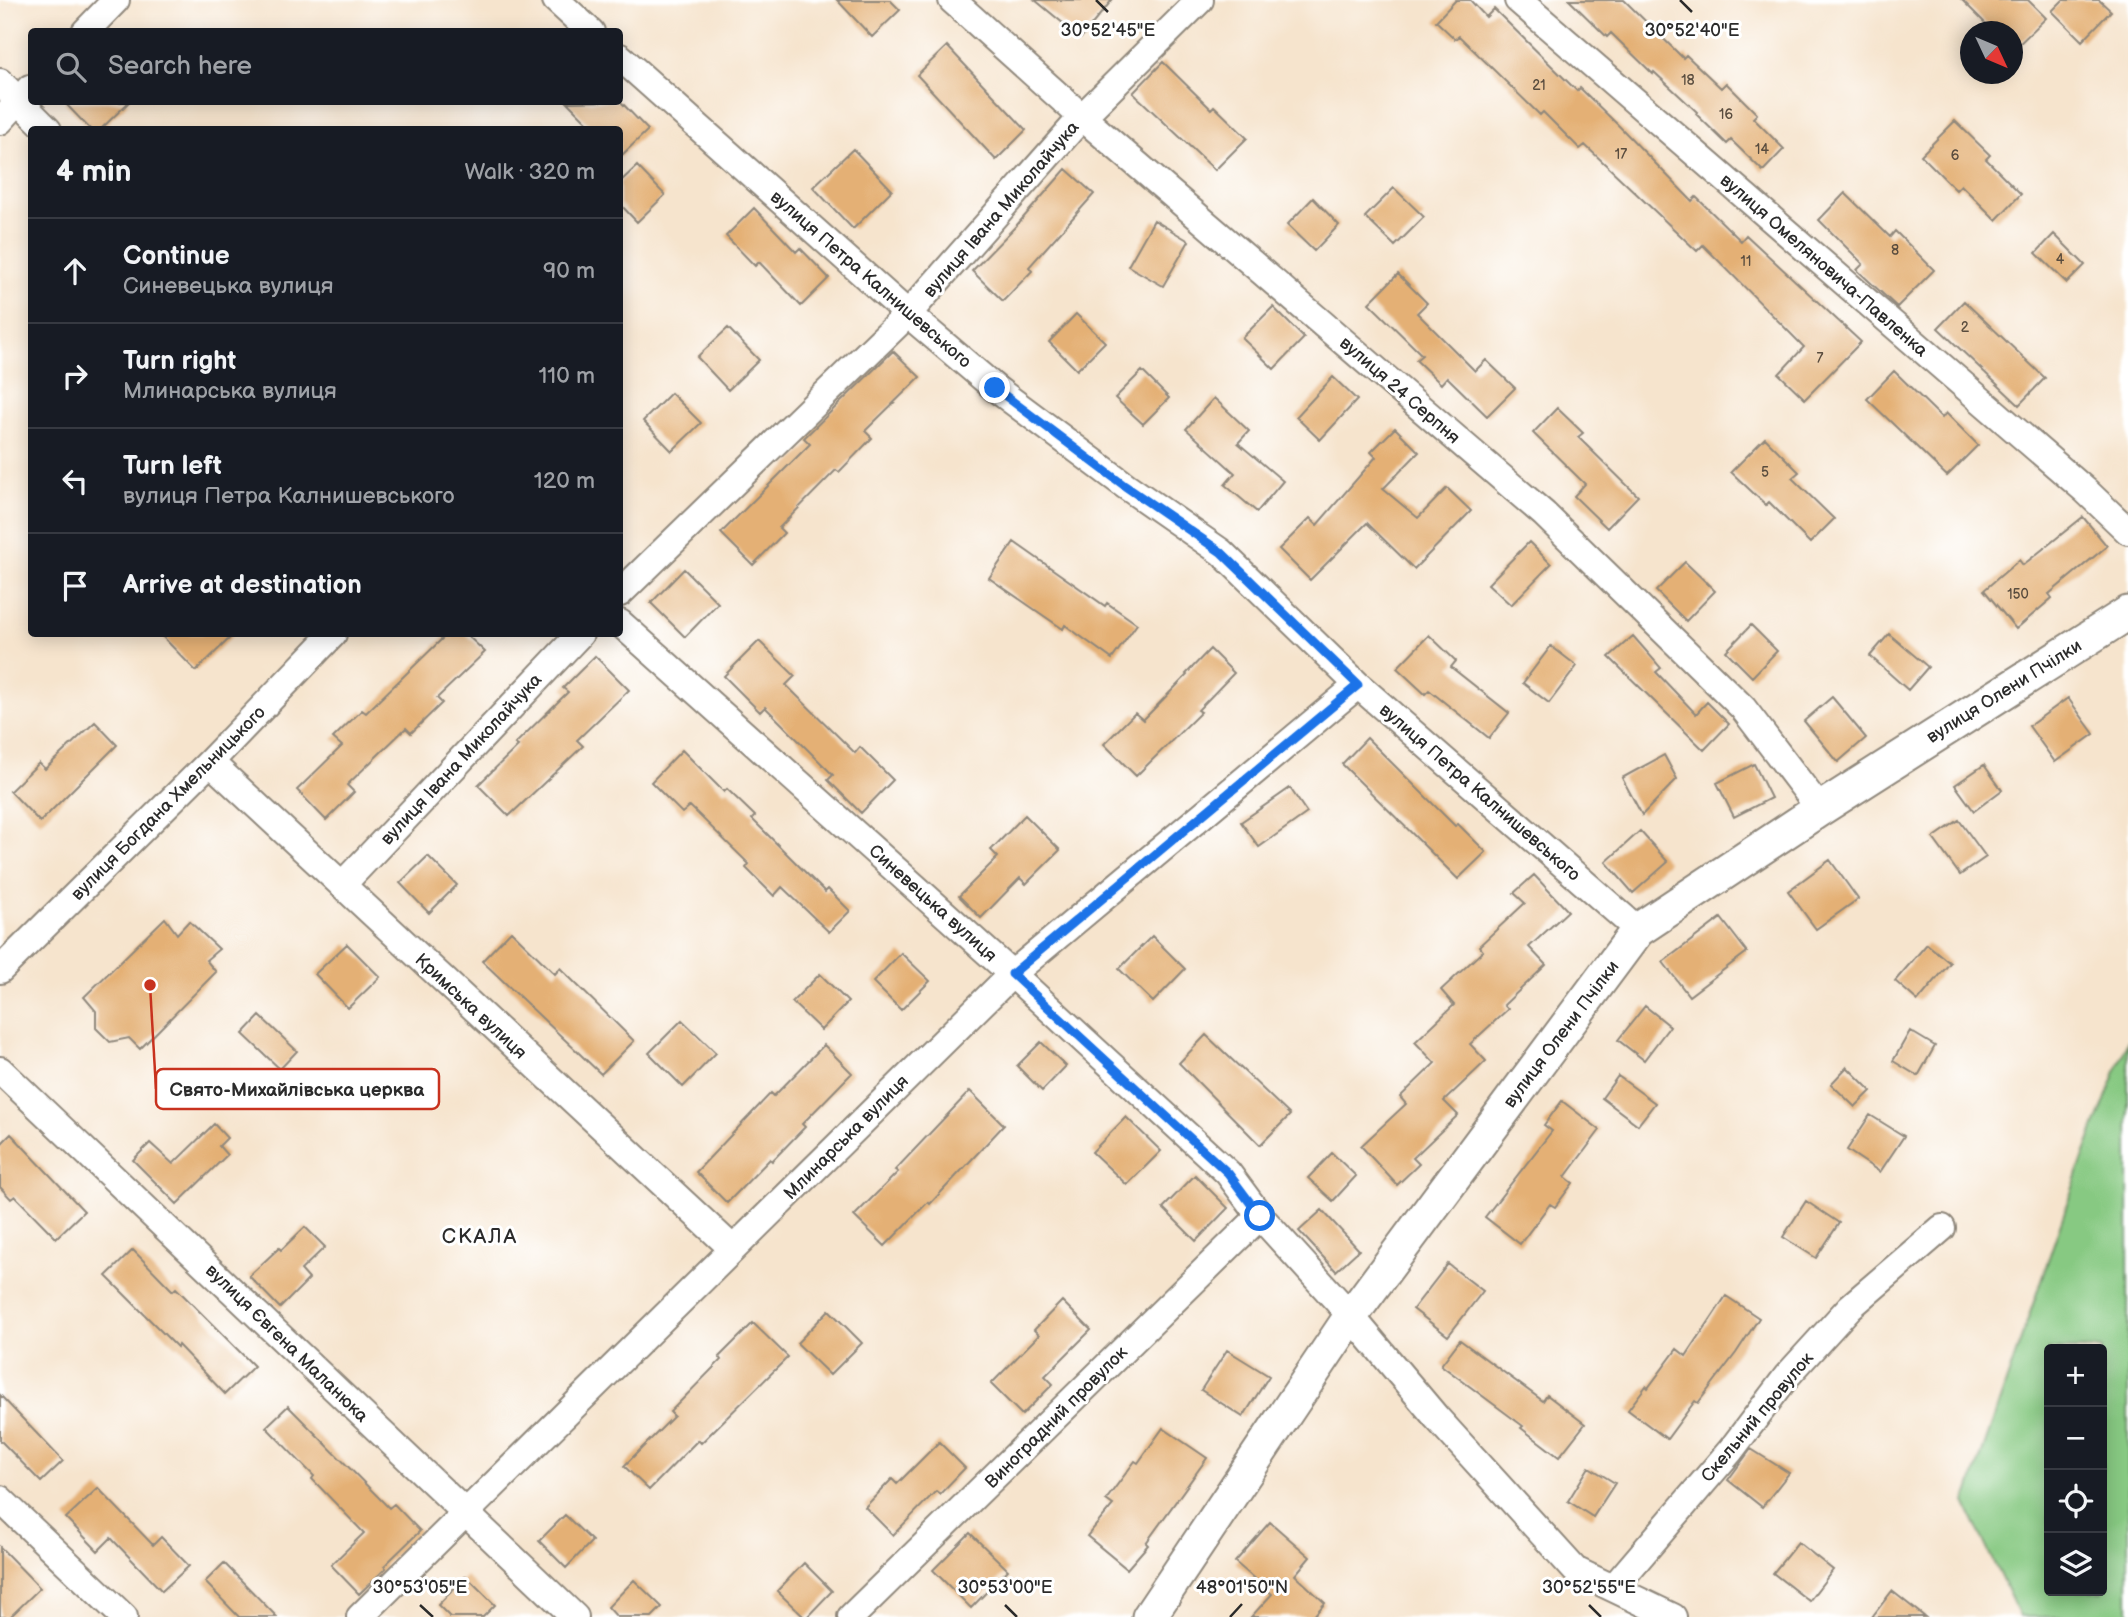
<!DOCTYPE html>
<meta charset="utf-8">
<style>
:root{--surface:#171b24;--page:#20242c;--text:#f1f3f6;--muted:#9ea1a6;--line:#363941}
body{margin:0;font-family:"Balsamiq Sans",sans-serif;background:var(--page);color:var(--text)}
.controls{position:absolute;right:21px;bottom:21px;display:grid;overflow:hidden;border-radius:7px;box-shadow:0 4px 18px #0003}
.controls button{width:63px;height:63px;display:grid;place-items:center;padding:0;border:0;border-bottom:2px solid var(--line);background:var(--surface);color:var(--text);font:35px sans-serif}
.compass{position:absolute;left:1960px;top:21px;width:63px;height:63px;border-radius:50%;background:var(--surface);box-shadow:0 4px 18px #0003;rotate:134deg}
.stop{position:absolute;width:21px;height:21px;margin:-16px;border:5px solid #1a73e8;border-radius:50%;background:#fff}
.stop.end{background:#1a73e8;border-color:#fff;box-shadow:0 2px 7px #0008}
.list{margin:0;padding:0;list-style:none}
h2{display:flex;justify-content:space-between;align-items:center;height:91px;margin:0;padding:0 28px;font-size:30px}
h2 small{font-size:23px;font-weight:400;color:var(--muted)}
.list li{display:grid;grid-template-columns:46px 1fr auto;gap:21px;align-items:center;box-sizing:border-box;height:105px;padding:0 28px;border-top:2px solid var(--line)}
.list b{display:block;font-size:26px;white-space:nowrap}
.list p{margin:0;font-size:23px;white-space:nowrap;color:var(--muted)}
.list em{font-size:23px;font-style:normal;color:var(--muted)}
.icon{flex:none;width:38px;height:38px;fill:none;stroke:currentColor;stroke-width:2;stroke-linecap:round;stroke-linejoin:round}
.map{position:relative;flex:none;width:2128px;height:1617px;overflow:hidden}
.search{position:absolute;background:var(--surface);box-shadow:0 4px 18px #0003;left:28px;top:28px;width:595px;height:77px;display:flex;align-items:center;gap:18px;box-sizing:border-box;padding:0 24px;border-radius:7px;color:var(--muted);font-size:26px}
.panel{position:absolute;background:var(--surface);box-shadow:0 4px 18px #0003;left:28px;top:126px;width:595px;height:511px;border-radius:7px}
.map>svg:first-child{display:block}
</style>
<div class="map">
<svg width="2128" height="1617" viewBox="0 0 2128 1617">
<rect width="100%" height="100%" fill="#fff"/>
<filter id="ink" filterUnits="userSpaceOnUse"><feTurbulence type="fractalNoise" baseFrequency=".0143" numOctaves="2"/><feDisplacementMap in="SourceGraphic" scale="14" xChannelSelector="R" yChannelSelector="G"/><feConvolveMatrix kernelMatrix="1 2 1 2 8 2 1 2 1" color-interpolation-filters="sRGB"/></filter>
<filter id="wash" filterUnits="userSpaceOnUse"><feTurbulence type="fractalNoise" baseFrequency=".00686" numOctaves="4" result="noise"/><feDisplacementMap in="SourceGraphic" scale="28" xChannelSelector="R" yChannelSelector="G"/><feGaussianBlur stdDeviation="1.57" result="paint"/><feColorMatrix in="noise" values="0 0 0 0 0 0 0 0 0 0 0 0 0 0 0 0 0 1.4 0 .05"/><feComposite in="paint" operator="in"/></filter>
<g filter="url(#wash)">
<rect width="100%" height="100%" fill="#f6e4cd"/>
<path fill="#87c982" stroke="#597a56" stroke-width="2" fill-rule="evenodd" d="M 2128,1040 L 2128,1617 L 2020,1617 L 1965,1503 L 2084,1155 ZM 2049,1349 L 2102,1349 L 2102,1591 L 2049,1591 Z"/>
<g id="blocks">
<path fill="#e4b075" d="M 837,0 L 890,0 L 900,10 L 872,37 Z
M 1035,0 L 1112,0 L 1081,38 Z
M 1456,0 L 1470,0 L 1486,17 L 1494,9 L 1577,91 L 1580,88 L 1620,127 L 1692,201 L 1696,197 L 1741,241 L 1746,235 L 1861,342 L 1805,399 L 1779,374 L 1804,347 L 1703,245 L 1697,251 L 1585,145 L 1580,149 L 1543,112 L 1540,115 L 1459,36 L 1455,39 L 1436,21 Z
M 1569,0 L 1624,0 L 1683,58 L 1686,55 L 1721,88 L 1726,83 L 1757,114 L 1753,118 L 1784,149 L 1763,171 L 1731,140 L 1727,144 L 1696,114 L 1697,112 L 1654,72 L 1653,74 L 1611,33 L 1607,37 Z
M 1962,0 L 2028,0 L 2046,18 L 2012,51 L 2012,32 L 1994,32 Z
M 2063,0 L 2099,0 L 2111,11 L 2082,41 L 2052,11 Z
M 947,46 L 1026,130 L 996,160 L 917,75 Z
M 1163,62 L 1211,109 L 1214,106 L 1247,138 L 1215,170 L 1133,93 Z
M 620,101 L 648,130 L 620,157 L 620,130 L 595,130 L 567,102 Z
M 64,102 L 129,102 L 100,130 L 91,130 Z
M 1955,121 L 1990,155 L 1986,159 L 2021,194 L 1996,220 L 1961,185 L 1956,190 L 1921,155 Z
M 853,149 L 892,190 L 853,229 L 813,187 Z
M 637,166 L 665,195 L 637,222 L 620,204 L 620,182 Z
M 1066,169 L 1094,194 L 1029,267 L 1032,271 L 1003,301 L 972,271 L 1016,226 Z
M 1394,188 L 1424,217 L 1395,246 L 1365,217 Z
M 1845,193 L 1890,237 L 1895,231 L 1934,270 L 1897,307 L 1857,270 L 1863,264 L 1819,220 Z
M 1313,198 L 1339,225 L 1314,251 L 1287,225 Z
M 754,208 L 796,252 L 800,248 L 829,278 L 801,306 L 759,262 L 755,266 L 726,236 Z
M 1154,220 L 1189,241 L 1163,286 L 1128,266 Z
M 2054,234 L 2085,265 L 2067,283 L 2036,253 Z
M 1398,274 L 1427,303 L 1417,313 L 1475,371 L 1486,360 L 1515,388 L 1487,416 L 1447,377 L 1441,384 L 1416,360 L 1422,355 L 1369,303 Z
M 1964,301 L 2045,378 L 2019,405 L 1938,328 Z
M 1273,307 L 1304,338 L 1274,369 L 1242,338 Z
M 1076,314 L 1105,342 L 1077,370 L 1049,342 Z
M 728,328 L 759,360 L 728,390 L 697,357 Z
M 893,351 L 920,377 L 865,431 L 872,438 L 839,472 L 836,470 L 779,528 L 784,533 L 753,565 L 721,533 L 810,444 L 804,438 Z
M 1142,371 L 1169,398 L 1143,424 L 1115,398 Z
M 1894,371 L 1942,418 L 1946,413 L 1978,445 L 1947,476 L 1867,399 Z
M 1333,377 L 1357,400 L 1320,440 L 1296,417 Z
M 671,393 L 701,423 L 672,451 L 643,421 Z
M 1214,398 L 1249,431 L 1238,443 L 1283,481 L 1257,512 L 1225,485 L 1235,473 L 1186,429 Z
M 1557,408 L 1583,433 L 1578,437 L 1638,496 L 1607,528 L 1574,496 L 1585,484 L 1533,433 Z
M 1395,428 L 1419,452 L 1383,489 L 1418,518 L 1447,488 L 1471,511 L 1414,569 L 1367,523 L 1310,580 L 1279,549 L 1310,518 L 1317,525 L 1376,457 L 1371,452 Z
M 1765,438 L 1799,472 L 1792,478 L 1834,519 L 1810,543 L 1769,502 L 1766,505 L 1731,472 Z
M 2083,517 L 2107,546 L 2049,594 L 2052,598 L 2016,629 L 1984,590 L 2019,560 L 2023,565 Z
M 1014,542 L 1105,606 L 1107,603 L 1137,624 L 1112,659 L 1065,625 L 1063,629 L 989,578 Z
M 1529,542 L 1551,564 L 1511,605 L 1488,584 Z
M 1685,562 L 1715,591 L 1686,621 L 1656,591 Z
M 684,569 L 718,603 L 685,637 L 651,603 Z
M 1751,625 L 1777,651 L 1752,677 L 1726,651 Z
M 160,634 L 234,634 L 196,671 Z
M 447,634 L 466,634 L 485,652 L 437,698 L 442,703 L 411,733 L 406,728 L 347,785 L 354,792 L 326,820 L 297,790 L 342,746 L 333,738 L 362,710 L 366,713 Z
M 1889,634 L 1928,667 L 1908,690 L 1870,656 Z
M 1429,635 L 1456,661 L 1451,667 L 1509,713 L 1489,738 L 1429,690 L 1425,694 L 1397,668 Z
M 1633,636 L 1661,668 L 1656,672 L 1696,714 L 1707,702 L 1729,724 L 1704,750 L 1609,657 Z
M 759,641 L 795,676 L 786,685 L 855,753 L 860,747 L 893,780 L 861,813 L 828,780 L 833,775 L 765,707 L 760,712 L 724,676 Z
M 1551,646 L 1577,666 L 1549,703 L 1523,683 Z
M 1210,649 L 1234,673 L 1198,710 L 1201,712 L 1136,776 L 1104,744 L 1135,713 L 1143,720 L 1187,675 L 1186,674 Z
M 595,656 L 629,690 L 577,740 L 583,746 L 509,816 L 478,785 L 518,746 L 515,744 L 568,692 L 563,688 Z
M 1832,697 L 1866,738 L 1838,762 L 1804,721 Z
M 2068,698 L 2094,734 L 2055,762 L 2029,726 Z
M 95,722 L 117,745 L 40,822 L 10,791 L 39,763 L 45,769 Z
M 1367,738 L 1455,826 L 1458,824 L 1486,852 L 1458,879 L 1342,764 Z
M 682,750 L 724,792 L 727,789 L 755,816 L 752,819 L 825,892 L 828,889 L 850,911 L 829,932 L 782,887 L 774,896 L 746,868 L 749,864 L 690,806 L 682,813 L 651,782 Z
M 1664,755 L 1677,779 L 1642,815 L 1622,778 Z
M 1754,764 L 1771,798 L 1734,817 L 1717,783 Z
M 1984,765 L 2002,790 L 1974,811 L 1955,785 Z
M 1290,788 L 1307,813 L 1259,847 L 1241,822 Z
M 1025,815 L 1060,850 L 1026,884 L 1020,878 L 981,918 L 959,896 L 998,857 L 991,850 Z
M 1959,820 L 1986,857 L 1960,875 L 1933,838 Z
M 1640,831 L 1668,862 L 1633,893 L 1606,862 Z
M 428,856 L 457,885 L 429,913 L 400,883 Z
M 1830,860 L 1858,899 L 1816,929 L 1788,891 Z
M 1534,875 L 1568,911 L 1529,947 L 1546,965 L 1504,1005 L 1508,1009 L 1470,1044 L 1486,1061 L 1444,1101 L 1458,1115 L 1413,1158 L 1419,1164 L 1397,1185 L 1361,1146 L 1406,1104 L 1400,1097 L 1435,1063 L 1415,1042 L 1454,1005 L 1441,990 L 1483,951 L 1479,946 L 1525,903 L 1514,893 Z
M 165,918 L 177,934 L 189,921 L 219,949 L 206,960 L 216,972 L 140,1049 L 129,1038 L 110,1042 L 96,1028 L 96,1011 L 84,997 Z
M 1721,918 L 1747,952 L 1689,996 L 1663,962 Z
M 511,931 L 555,974 L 560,968 L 634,1041 L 601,1074 L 482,961 Z
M 1152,936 L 1185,969 L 1153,1002 L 1119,969 Z
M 347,944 L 380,977 L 348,1008 L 315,974 Z
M 1927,944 L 1950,963 L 1918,1001 L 1895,981 Z
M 901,953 L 930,981 L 901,1010 L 873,982 Z
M 820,974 L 848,1002 L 821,1030 L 792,1002 Z
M 1645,1006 L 1670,1026 L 1644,1060 L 1618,1040 Z
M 260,1016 L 297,1051 L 280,1069 L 243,1034 Z
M 682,1020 L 716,1053 L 683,1087 L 649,1053 Z
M 1910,1031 L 1935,1046 L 1918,1076 L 1893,1061 Z
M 1206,1035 L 1290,1115 L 1260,1145 L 1179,1063 Z
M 1041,1042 L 1066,1066 L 1042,1091 L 1017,1066 Z
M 824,1045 L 852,1073 L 802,1124 L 805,1127 L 772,1161 L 770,1159 L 727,1203 L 696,1172 L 771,1093 L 774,1096 Z
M 1847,1067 L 1871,1091 L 1855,1107 L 1831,1084 Z
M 1618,1076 L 1655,1103 L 1638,1125 L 1602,1098 Z
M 970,1091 L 1004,1125 L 930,1204 L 928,1202 L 885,1246 L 854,1216 L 898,1172 L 895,1170 Z
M 1562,1101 L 1600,1130 L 1565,1177 L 1573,1183 L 1555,1207 L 1550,1204 L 1520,1244 L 1485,1217 L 1552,1131 L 1544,1125 Z
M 1870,1115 L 1904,1136 L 1880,1172 L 1847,1150 Z
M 1126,1117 L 1161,1151 L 1127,1185 L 1092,1152 Z
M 214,1124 L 227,1138 L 219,1146 L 227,1155 L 177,1204 L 133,1160 L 150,1143 L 173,1164 Z
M 11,1134 L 84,1211 L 56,1238 L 15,1196 L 11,1199 L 0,1187 L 0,1145 Z
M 1332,1153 L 1356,1176 L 1333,1201 L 1308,1178 Z
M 1195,1175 L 1228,1208 L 1196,1241 L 1163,1208 Z
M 1806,1201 L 1839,1223 L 1816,1258 L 1783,1237 Z
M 1322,1210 L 1359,1250 L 1336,1271 L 1299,1231 Z
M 305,1227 L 325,1247 L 301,1270 L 309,1279 L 280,1308 L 249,1276 L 279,1248 L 281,1250 Z
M 133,1250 L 173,1291 L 176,1288 L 254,1366 L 225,1394 L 178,1345 L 177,1347 L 106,1276 Z
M 1448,1264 L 1483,1291 L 1448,1336 L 1413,1309 Z
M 1726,1296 L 1759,1318 L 1736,1353 L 1698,1403 L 1695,1401 L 1667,1439 L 1628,1410 L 1646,1386 L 1648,1388 L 1677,1349 L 1686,1356 Z
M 1062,1301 L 1091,1330 L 1045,1376 L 1053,1384 L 1022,1415 L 991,1384 L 1039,1335 L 1034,1330 Z
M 829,1310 L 862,1343 L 830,1375 L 797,1343 Z
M 753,1323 L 788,1357 L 701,1443 L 698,1440 L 649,1490 L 624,1466 L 674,1416 L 670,1412 L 721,1360 L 719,1357 Z
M 1460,1340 L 1543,1401 L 1547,1395 L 1585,1424 L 1559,1457 L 1521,1428 L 1523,1426 L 1441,1365 Z
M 1227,1350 L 1269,1376 L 1243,1417 L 1201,1390 Z
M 0,1395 L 63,1461 L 41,1482 L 0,1440 Z
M 288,1406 L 389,1508 L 394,1504 L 420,1531 L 384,1566 L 386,1568 L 359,1594 L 331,1565 L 364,1533 L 312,1479 L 314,1476 L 266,1427 Z
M 1163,1428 L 1207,1458 L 1146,1543 L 1148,1545 L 1127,1569 L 1087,1536 L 1113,1505 L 1106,1500 L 1135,1461 L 1138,1463 Z
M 939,1442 L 965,1468 L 940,1494 L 936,1491 L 893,1535 L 865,1507 L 892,1479 L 897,1484 Z
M 1751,1449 L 1789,1473 L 1762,1507 L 1728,1480 Z
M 1589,1467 L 1615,1483 L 1593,1517 L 1568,1501 Z
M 98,1488 L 153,1545 L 161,1537 L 189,1566 L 162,1591 L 111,1538 L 98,1551 L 66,1518 Z
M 565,1515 L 592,1541 L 566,1568 L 539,1541 Z
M 1270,1522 L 1310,1557 L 1295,1575 L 1325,1603 L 1313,1617 L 1251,1617 L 1272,1594 L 1235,1562 Z
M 970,1533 L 1008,1570 L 971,1608 L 933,1570 Z
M 1798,1542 L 1833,1570 L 1809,1601 L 1773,1573 Z
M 0,1547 L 40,1588 L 10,1617 L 0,1617 Z
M 224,1563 L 277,1617 L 239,1617 L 205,1582 Z
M 804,1563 L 832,1591 L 807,1617 L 804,1617 L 777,1591 Z
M 466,1576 L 495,1605 L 483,1617 L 450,1617 L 438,1605 Z
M 634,1580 L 662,1607 L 652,1617 L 617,1617 L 608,1607 Z
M 1892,1591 L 1925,1617 L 1872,1617 Z"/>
</g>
</g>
<g filter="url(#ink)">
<use href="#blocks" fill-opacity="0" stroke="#90887c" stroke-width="2"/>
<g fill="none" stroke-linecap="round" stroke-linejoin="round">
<g stroke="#90887c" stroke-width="30">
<path id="minor" d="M 556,0 L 591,32
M 952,0 L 1082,117 L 1544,514 L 1743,708 L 1820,809
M 1518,0 L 2086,491 L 2128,531
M 85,32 L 116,0
M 620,57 L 908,314 L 995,388 L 1126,486 L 1221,552 L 1358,685 L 1638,930
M 0,82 L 48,130
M 0,121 L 30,88
M 620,593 L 908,314 L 1082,117 L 1200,0
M 620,623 L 1012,974 L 1228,1173 L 1260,1216 L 1351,1316 L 1436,1417 L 1575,1570 L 1673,1617
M 210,762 L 733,1249
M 342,885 L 580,634
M 0,970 L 210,762 L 333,634
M 0,1070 L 575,1617
M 0,1499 L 124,1617
M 1613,1588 L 1731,1450 L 1787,1376 L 1850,1307 L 1942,1228
M 360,1617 L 1012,974 L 1358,685
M 851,1617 L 1260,1216"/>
</g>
<g stroke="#90887c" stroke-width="37">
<path id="tertiary" d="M 1149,1617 L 1351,1316 L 1638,930 L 1820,809 L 2128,613"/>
</g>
<use href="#minor" stroke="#fff" stroke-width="26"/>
<use href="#tertiary" stroke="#fff" stroke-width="33"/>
</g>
</g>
<g fill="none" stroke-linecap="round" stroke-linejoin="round" filter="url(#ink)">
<path stroke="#1a73e8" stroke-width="9" d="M 995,388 L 1125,486 L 1221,552 L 1358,685 L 1012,974 L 1228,1173 L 1260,1216"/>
</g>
<path fill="none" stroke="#2b2b2b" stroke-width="2.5" d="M 1096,0 L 1108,12M 1680,0 L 1692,12M 420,1605 L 433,1617M 1005,1605 L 1017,1617M 1589,1605 L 1601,1617M 1230,1617 L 1242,1604"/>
<g text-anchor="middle" stroke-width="6" stroke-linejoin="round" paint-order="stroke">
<g font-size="14" fill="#594c3e">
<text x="1688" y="85">18</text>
<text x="1539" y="90">21</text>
<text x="1726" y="119">16</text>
<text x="1762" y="154">14</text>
<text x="1621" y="159">17</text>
<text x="1955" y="160">6</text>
<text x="1895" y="255">8</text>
<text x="2060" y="264">4</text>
<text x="1746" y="266">11</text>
<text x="1965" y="332">2</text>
<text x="1820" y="363">7</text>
<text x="1765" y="477">5</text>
<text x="2018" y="599">150</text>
</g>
<g font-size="18" fill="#2b2b2b" stroke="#fff">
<text transform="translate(1001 209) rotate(-49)" y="6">вулиця Івана Миколайчука</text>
<text transform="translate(1824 265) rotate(41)" y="6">вулиця Омеляновича-Павленка</text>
<text transform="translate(871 279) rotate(41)" y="6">вулиця Петра Калнишевського</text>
<text transform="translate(1400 390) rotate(41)" y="6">вулиця 24 Серпня</text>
<text transform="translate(2004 691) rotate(-32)" y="6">вулиця Олени Пчілки</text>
<text transform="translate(461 759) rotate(-47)" y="6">вулиця Івана Миколайчука</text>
<text transform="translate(1480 792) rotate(41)" y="6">вулиця Петра Калнишевського</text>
<text transform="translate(168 803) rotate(-45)" y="6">вулиця Богдана Хмельницького</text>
<text transform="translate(933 903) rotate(42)" y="6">Синевецька вулиця</text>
<text transform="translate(471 1006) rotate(43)" y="6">Кримська вулиця</text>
<text transform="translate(1561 1034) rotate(-53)" y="6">вулиця Олени Пчілки</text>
<text transform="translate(846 1137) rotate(-45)" y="6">Млинарська вулиця</text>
<text transform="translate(287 1343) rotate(44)" y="6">вулиця Євгена Маланюка</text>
<text transform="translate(1056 1417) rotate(-45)" y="6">Виноградний провулок</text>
<text transform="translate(1757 1417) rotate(-50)" y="6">Скельний провулок</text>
</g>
<g font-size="21" letter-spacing="2" fill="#2b2b2b" stroke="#fff">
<text x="480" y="1243">СКАЛА</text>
</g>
</g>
<g font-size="18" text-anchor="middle" fill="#2b2b2b" stroke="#fff" stroke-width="6" stroke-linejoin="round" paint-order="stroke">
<text x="1108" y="36">30°52'45"E</text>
<text x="1692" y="36">30°52'40"E</text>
<text x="1242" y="1593">48°01'50"N</text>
<text x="420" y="1593">30°53'05"E</text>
<text x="1005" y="1593">30°53'00"E</text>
<text x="1589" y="1593">30°52'55"E</text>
</g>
<path fill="none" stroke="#c8321e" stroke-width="2.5" d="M150 985L156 1089"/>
<circle fill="#c8321e" stroke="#fff" stroke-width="2.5" cx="150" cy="985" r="7"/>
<rect fill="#fff" stroke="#c8321e" stroke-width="2.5" x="156" y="1069" width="283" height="40" rx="7"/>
<g font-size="19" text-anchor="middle" font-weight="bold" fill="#2b2b2b">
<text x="297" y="1096">Свято-Михайлівська церква</text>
</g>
</svg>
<div class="controls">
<button>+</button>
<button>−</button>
<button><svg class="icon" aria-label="locate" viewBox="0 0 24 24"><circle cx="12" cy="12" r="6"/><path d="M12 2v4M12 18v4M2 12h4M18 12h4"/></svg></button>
<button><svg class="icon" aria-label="layers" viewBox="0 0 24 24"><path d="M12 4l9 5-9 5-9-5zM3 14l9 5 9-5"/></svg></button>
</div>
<svg class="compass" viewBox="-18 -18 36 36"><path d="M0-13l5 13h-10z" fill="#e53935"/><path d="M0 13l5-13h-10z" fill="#9ea1a6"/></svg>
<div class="stop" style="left:1260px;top:1216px"></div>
<div class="stop end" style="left:995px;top:388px"></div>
<div class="search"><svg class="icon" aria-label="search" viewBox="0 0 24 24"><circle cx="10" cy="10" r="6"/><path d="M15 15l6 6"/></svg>Search here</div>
<section class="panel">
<h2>4 min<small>Walk · 320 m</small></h2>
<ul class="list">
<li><svg class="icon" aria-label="ahead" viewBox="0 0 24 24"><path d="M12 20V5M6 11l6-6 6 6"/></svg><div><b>Continue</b><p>Синевецька вулиця</p></div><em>90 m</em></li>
<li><svg class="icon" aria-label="right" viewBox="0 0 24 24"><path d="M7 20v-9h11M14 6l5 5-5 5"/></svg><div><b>Turn right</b><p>Млинарська вулиця</p></div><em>110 m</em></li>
<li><svg class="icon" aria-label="left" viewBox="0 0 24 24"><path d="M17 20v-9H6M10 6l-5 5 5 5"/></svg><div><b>Turn left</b><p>вулиця Петра Калнишевського</p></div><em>120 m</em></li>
<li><svg class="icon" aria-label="arrive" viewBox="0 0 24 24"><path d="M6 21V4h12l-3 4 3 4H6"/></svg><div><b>Arrive at destination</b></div></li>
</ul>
</section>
</div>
